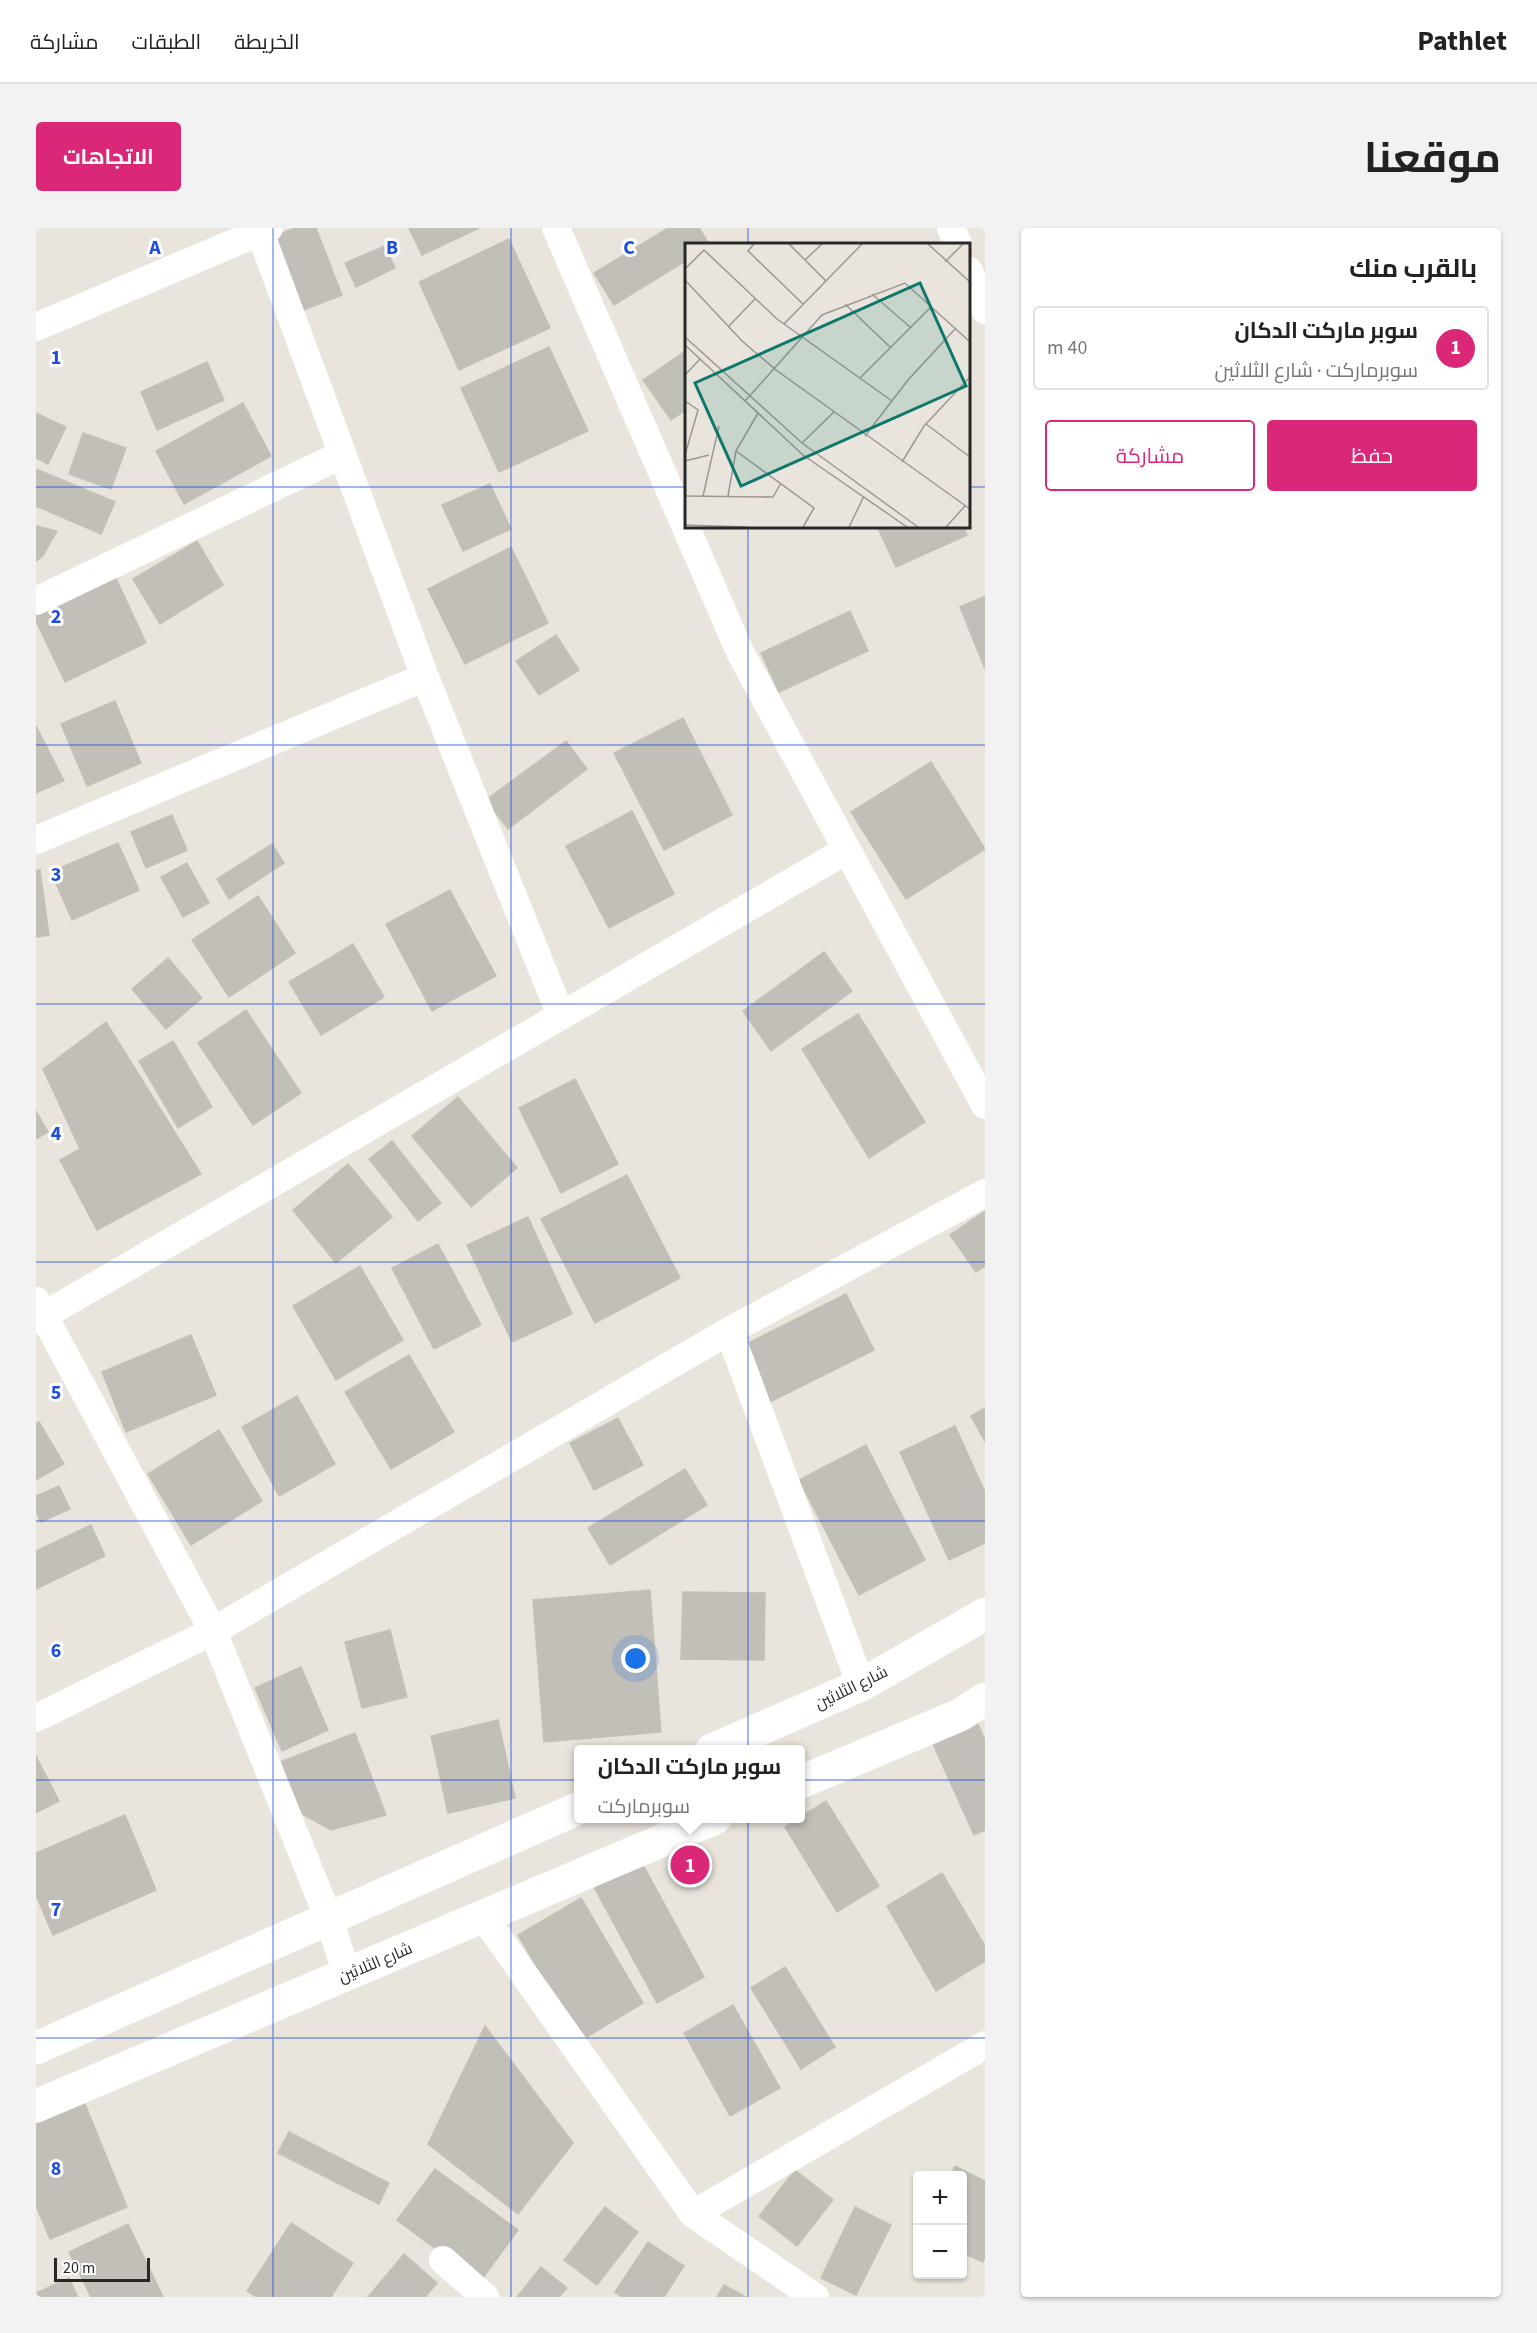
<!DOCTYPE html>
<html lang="ar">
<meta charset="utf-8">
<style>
:root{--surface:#fff;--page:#f2f2f2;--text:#222;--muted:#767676;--line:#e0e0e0;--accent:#db2777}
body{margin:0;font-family:"Source Sans 3",Cairo,sans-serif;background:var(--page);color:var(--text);direction:rtl}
.controls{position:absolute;right:18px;bottom:18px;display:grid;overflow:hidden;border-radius:6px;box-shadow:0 2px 4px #0004}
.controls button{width:54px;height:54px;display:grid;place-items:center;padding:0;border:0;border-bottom:2px solid var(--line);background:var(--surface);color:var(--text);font:30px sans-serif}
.scale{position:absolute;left:18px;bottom:15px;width:96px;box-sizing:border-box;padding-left:6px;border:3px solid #282828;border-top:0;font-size:16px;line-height:21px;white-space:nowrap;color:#282828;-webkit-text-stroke:4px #fff;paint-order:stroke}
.you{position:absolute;left:600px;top:1431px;width:21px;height:21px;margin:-15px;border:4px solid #fff;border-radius:50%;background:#1a73e8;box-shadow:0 0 0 9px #1a73e833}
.badge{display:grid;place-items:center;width:39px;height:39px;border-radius:50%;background:var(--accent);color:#fff;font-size:20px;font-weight:700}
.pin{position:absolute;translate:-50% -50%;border:3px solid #fff;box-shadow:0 2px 6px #0006}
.popup{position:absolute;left:538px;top:1517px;width:231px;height:78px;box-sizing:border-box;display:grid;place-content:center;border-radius:6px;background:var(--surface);filter:drop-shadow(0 2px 4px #0005);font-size:20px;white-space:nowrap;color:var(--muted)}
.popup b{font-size:22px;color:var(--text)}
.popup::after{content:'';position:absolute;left:50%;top:100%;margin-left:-12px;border:12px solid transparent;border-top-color:var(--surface)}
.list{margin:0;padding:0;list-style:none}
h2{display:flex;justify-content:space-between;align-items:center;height:78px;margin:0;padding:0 24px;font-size:26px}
h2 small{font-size:20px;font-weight:400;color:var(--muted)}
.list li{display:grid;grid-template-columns:39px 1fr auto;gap:18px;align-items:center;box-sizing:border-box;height:84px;margin:0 12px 12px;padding:0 12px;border:2px solid var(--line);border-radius:6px}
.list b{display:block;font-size:22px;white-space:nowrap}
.list p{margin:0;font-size:20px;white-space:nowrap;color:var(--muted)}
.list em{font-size:20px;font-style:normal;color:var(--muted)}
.actions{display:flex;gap:12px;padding:18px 24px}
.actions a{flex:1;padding:14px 0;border:2px solid var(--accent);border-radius:6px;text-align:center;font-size:21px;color:var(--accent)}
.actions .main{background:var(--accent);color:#fff}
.map{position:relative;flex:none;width:949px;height:2069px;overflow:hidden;direction:ltr;border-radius:6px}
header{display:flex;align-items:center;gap:36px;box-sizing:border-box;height:84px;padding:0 30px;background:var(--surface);border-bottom:2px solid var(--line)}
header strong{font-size:28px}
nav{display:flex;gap:33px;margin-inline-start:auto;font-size:21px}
.intro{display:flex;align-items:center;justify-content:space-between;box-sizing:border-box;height:144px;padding:0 36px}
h1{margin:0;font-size:42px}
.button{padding:15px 27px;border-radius:6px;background:var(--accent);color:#fff;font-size:21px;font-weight:700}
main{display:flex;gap:36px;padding:0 36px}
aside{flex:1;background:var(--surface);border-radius:6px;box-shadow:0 2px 4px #0004}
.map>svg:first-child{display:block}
</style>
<header>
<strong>Pathlet</strong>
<nav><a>الخريطة</a><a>الطبقات</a><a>مشاركة</a></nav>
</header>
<div class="intro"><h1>موقعنا</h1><a class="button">الاتجاهات</a></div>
<main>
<aside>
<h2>بالقرب منك<small></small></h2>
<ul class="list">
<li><span class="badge">1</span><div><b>سوبر ماركت الدكان</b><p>سوبرماركت · شارع الثلاثين</p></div><em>40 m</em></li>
</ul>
<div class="actions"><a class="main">حفظ</a><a>مشاركة</a></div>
</aside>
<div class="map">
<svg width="949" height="2069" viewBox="0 0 949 2069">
<rect width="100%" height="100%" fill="#e9e5dc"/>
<path fill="#c1bfb8" stroke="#c4c1b6" stroke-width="1.5" d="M 259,0 L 280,0 L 306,67 L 265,83 L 237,9 Z
M 373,0 L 443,0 L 386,27 Z
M 632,0 L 663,0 L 673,16 L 651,16 L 651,32 L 578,77 L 558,45 Z
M 473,11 L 514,100 L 423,142 L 383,54 Z
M 349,18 L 359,40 L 320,59 L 309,35 Z
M 513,119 L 552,203 L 463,244 L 425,160 Z
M 651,122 L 651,181 L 635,192 L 607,152 Z
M 171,134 L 188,172 L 121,202 L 105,164 Z
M 207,175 L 235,228 L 148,276 L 120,223 Z
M 0,185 L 30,199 L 12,236 L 0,230 Z
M 47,205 L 90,220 L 75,261 L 33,246 Z
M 0,241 L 79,274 L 65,306 L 0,278 Z
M 454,256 L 475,301 L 427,323 L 406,277 Z
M 0,298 L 21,303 L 6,329 L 0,333 Z
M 841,298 L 927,298 L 931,307 L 860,339 Z
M 161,313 L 187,357 L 124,396 L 97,351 Z
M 475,319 L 512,395 L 429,436 L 392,361 Z
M 78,346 L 110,415 L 29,454 L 0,393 L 0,384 Z
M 949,368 L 949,441 L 924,379 Z
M 814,383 L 832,423 L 743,464 L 725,425 Z
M 520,407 L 543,442 L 503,467 L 480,433 Z
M 79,473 L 105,535 L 51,558 L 25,496 Z
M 647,490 L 696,587 L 628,622 L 578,525 Z
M 0,498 L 28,553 L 0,565 Z
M 530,513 L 551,541 L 472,601 L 450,572 Z
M 895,534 L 949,621 L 870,671 L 815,584 Z
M 596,583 L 638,666 L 573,700 L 530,618 Z
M 136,587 L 151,622 L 110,640 L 95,604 Z
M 82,615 L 103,662 L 36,692 L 15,644 Z
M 236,616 L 248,635 L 193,671 L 181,651 Z
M 151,635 L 173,675 L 147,689 L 125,649 Z
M 4,642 L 13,707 L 0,709 L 0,643 Z
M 414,662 L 460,748 L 396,783 L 350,696 Z
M 222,668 L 259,725 L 193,769 L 156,712 Z
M 317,716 L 348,769 L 285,807 L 253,754 Z
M 788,724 L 816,763 L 735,823 L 707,783 Z
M 132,730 L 166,770 L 130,801 L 96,761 Z
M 210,782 L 265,865 L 217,897 L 162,815 Z
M 822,786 L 889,894 L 833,930 L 766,821 Z
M 70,794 L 165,946 L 61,1002 L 24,932 L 44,921 L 7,841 Z
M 137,813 L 176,879 L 142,900 L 103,833 Z
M 539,851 L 582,936 L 525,965 L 483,880 Z
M 422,869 L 481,940 L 435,979 L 376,908 Z
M 0,883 L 12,904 L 0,911 Z
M 356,913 L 405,975 L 382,993 L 333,931 Z
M 312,936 L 356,989 L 300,1035 L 257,982 Z
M 591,947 L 644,1050 L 559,1095 L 505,991 Z
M 949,983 L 949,1038 L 940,1044 L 914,1007 Z
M 492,989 L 536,1086 L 476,1114 L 431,1017 Z
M 402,1016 L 445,1097 L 398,1121 L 356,1040 Z
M 324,1038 L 367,1112 L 300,1152 L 257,1078 Z
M 810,1066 L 838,1122 L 730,1176 L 702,1120 Z
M 155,1107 L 180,1167 L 90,1204 L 66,1144 Z
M 373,1127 L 418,1204 L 355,1241 L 309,1164 Z
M 261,1168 L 299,1236 L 243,1268 L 206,1199 Z
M 949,1180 L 949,1214 L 935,1188 Z
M 582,1190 L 607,1237 L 558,1262 L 534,1215 Z
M 3,1194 L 28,1236 L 0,1252 L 0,1196 Z
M 919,1198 L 949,1264 L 949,1315 L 913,1332 L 864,1224 Z
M 183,1202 L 226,1273 L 155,1317 L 112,1246 Z
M 830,1217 L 889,1332 L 823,1367 L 763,1252 Z
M 649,1241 L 671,1277 L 574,1337 L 552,1300 Z
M 23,1258 L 34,1281 L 5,1294 L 0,1284 L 0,1268 Z
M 55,1297 L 69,1328 L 0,1361 L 0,1323 Z
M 614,1362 L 625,1504 L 508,1514 L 497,1372 Z
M 647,1364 L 729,1365 L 728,1432 L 645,1431 Z
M 354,1402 L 371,1469 L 326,1480 L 309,1414 Z
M 265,1439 L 292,1502 L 246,1523 L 219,1460 Z
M 462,1492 L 479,1570 L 412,1585 L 395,1508 Z
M 942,1496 L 949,1512 L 949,1602 L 938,1607 L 897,1516 Z
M 319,1505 L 350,1587 L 295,1602 L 257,1581 L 239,1536 Z
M 0,1528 L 23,1573 L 0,1585 Z
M 790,1573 L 843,1658 L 801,1684 L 749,1599 Z
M 89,1587 L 120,1662 L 17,1707 L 0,1667 L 0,1625 Z
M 605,1633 L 668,1749 L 621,1775 L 558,1659 Z
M 906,1645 L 949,1718 L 949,1733 L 900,1763 L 851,1678 Z
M 545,1670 L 607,1775 L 544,1813 L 482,1707 Z
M 749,1739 L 799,1819 L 765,1841 L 715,1760 Z
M 697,1777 L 744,1860 L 694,1888 L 648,1805 Z
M 449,1798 L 537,1915 L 482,1986 L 392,1916 Z
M 49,1876 L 91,1979 L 14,2011 L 0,1978 L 0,1896 Z
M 253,1904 L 353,1955 L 343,1976 L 242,1925 Z
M 919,1938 L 949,1953 L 949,2029 L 947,2034 L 927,2025 L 927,1948 L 915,1948 Z
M 399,1941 L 482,2002 L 444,2054 L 361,1992 Z
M 759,1942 L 797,1972 L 761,2018 L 723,1988 Z
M 569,1979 L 602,2004 L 561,2057 L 528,2032 Z
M 819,1979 L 855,1997 L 820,2067 L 785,2050 Z
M 255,1995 L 317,2035 L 295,2069 L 221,2069 L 211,2063 Z
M 92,1996 L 127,2069 L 55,2069 L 33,2024 Z
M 612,2014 L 648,2038 L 628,2069 L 586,2069 L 579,2064 Z
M 368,2026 L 401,2055 L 389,2069 L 332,2069 Z
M 505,2039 L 531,2060 L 523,2069 L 481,2069 Z
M 33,2050 L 42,2069 L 0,2069 L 0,2065 Z
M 688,2057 L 710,2069 L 681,2069 Z"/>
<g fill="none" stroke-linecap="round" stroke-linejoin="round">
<path stroke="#fff" stroke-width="28" d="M 520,0 L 704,424 L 949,877
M 915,0 L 922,16
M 224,4 L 389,449 L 525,788
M 933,43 L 949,82
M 0,99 L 233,0
M 0,373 L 305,227
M 0,612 L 389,449
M 0,1073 L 177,1403 L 292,1689 L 311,1746
M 0,1092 L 811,622
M 693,1103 L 825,1457
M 0,1490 L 177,1403 L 693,1103 L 949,965
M 447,1688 L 657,1986 L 779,2069
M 657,1986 L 949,1817
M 407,2032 L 449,2069"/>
<path stroke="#fff" stroke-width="33" d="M 676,1522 L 825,1457 L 949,1386
M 765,1554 L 924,1487 L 949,1471
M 0,1820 L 543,1580
M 0,1878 L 679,1590"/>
</g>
<path fill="none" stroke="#1d4ed8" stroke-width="1.5" stroke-opacity="0.55" d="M 237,0 L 237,2069M 475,0 L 475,2069M 712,0 L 712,16M 0,259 L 651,259M 933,259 L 949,259M 712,298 L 712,2069M 0,517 L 949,517M 0,776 L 949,776M 0,1034 L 949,1034M 0,1293 L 949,1293M 0,1552 L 949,1552M 0,1810 L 949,1810"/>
<g text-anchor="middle" stroke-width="6" stroke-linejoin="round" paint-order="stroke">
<g font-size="16" fill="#282828" stroke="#fff">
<text transform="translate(815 1459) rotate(-26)" y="6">شارع الثلاثين</text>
<text transform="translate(339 1734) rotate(-23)" y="6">شارع الثلاثين</text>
</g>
</g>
<g transform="translate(649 15)">
<rect width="285" height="285" fill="#e9e5dc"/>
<path fill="none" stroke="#9c9994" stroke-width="1.5" d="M 69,1 L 63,8 L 118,61M 104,1 L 141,38M 243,1 L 285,39M 120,17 L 137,1M 260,19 L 278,1M 0,26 L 19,7 L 92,76 L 207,158M 0,37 L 57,98 L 91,127 L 285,266M 187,51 L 225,84M 160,61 L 205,104M 99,81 L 177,1M 44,83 L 70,56M 0,94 L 117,200 L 233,284M 0,102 L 118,212 L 222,284M 0,132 L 15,116M 175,135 L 246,64M 0,158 L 13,167 L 0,212M 60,158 L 137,72 L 220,40 L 285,99M 241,181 L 285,214M 180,193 L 223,137 L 271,85M 117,200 L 149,169M 51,208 L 129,265 L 118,284M 0,218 L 24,212M 217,219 L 239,183 L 285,134M 0,253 L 88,254 L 96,240M 18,253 L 34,183M 43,253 L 51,208 L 73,170M 0,282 L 61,284M 164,284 L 179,253M 261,284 L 280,263"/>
<path fill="#0f766e" fill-opacity="0.15" stroke="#0f766e" stroke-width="3" d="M 235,40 L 281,143 L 56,243 L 10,140 Z"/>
<rect width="285" height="285" fill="none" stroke="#282828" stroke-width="3"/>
</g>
<g font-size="20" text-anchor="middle" font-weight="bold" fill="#1d4ed8" stroke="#fff" stroke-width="6" stroke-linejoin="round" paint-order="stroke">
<text x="119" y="26">A</text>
<text x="356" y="26">B</text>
<text x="593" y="26">C</text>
<text x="20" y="136">1</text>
<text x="20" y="395">2</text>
<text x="20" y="653">3</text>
<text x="20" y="912">4</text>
<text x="20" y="1171">5</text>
<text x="20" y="1429">6</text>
<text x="20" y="1688">7</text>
<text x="20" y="1947">8</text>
</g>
</svg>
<div class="controls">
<button>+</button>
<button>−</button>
</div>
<div class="scale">20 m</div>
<div class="you"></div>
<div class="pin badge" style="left:654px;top:1637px">1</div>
<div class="popup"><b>سوبر ماركت الدكان</b>سوبرماركت</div>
</div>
</main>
